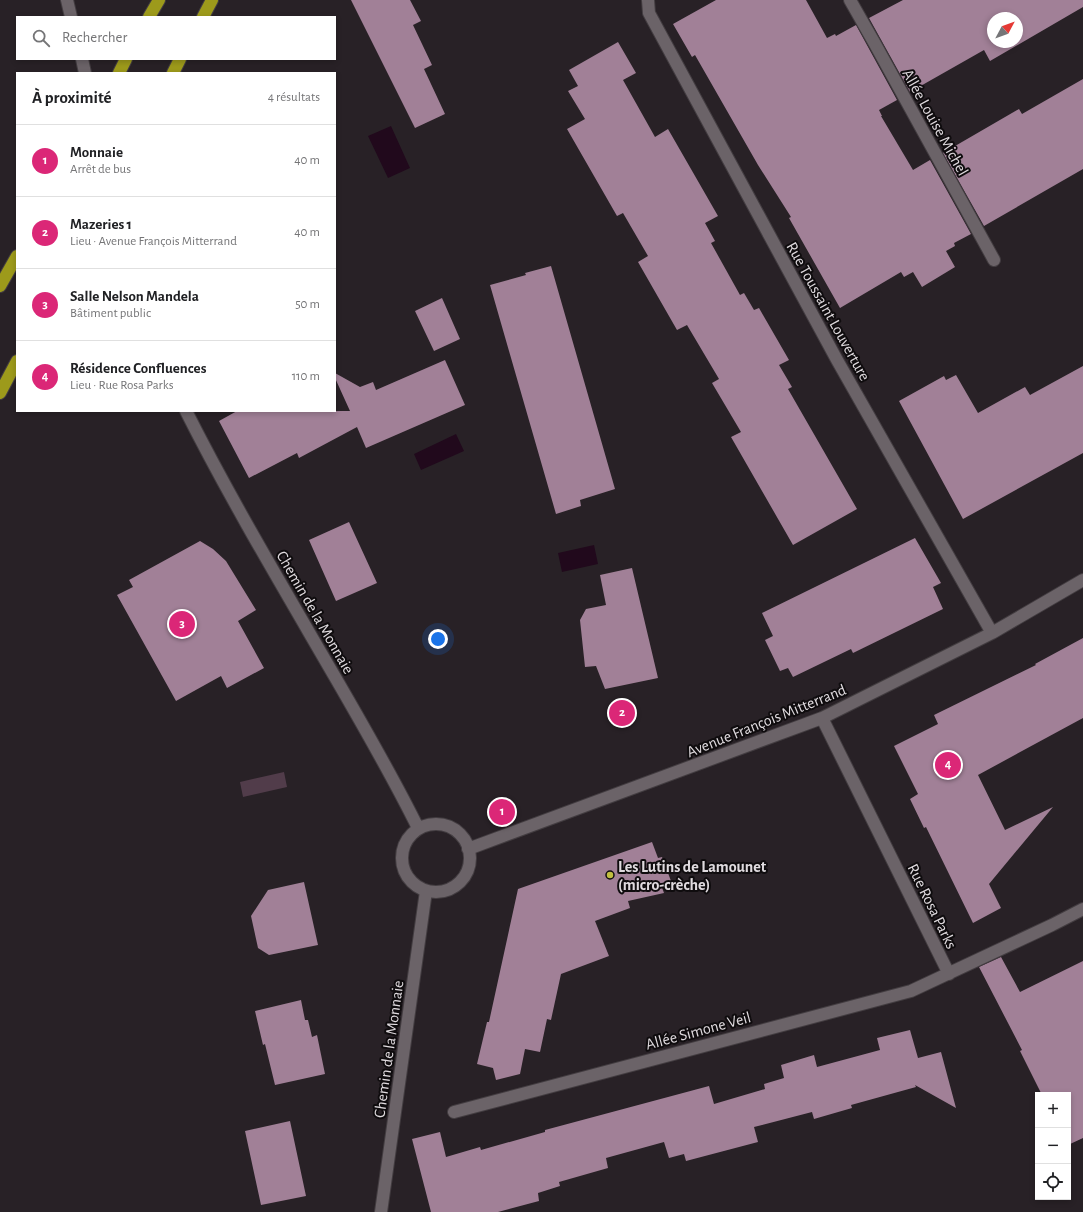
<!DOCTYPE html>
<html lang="fr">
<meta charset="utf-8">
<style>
:root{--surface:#fff;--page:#f2f2f2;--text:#202124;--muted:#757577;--line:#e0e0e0;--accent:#db2777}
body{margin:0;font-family:"Alegreya Sans",sans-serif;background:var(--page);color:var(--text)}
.controls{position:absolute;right:12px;bottom:12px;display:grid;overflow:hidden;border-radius:0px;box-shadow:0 2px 6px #0003}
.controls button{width:36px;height:36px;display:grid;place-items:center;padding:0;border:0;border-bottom:1px solid var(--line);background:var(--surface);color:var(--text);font:20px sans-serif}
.compass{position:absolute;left:987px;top:12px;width:36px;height:36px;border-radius:50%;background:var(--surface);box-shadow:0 2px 6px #0003;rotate:49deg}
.you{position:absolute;left:438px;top:639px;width:14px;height:14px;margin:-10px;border:3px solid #fff;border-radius:50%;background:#1a73e8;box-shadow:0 0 0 6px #1a73e833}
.badge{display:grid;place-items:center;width:26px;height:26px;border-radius:50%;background:var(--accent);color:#fff;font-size:13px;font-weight:700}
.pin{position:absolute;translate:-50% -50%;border:2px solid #fff;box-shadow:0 1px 4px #0006}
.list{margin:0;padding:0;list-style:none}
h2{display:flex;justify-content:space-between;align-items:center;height:52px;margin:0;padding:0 16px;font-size:17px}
h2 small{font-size:13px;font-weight:400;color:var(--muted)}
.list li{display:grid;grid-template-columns:26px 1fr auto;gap:12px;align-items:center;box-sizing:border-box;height:72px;padding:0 16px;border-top:1px solid var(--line)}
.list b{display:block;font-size:15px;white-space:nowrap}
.list p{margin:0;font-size:13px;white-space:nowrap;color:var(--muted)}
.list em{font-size:13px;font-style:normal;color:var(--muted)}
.icon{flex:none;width:22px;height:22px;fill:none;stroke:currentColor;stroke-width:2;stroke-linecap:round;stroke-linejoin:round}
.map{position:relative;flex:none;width:1083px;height:1212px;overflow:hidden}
.search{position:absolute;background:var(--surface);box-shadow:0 2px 6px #0003;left:16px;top:16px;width:320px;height:44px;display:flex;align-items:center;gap:10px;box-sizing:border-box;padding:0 14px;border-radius:0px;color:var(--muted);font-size:15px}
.panel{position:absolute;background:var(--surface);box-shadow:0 2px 6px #0003;left:16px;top:72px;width:320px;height:340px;border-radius:0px}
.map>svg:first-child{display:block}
</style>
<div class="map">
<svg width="1083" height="1212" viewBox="0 0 1083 1212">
<rect width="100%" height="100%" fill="#282126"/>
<path fill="#513c4a" d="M 284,772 L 287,787 L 243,797 L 240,782 Z"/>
<path fill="#21091c" d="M 391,126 L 410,168 L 388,178 L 368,136 Z
M 456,434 L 464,451 L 421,470 L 414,454 Z
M 594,545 L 598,564 L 562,572 L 558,553 Z"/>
<path fill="#a18097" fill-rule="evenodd" d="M 351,0 L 410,0 L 421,21 L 413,25 L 432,65 L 424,69 L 445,114 L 415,128 Z
M 716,0 L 806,0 L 827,38 L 835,34 L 836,36 L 856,25 L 897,100 L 879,110 L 882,116 L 881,116 L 913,170 L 930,160 L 971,234 L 954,243 L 955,246 L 946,251 L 955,267 L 922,287 L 913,272 L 904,277 L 901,272 L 840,308 L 789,218 L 791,217 L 758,165 L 695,55 L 692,57 L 673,24 Z
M 903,0 L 1083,0 L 1083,7 L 990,61 L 984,50 L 910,92 L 869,18 ZM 993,18 L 1017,18 L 1017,42 L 993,42 Z
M 618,42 L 636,73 L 623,80 L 655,137 L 668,129 L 718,216 L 705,223 L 715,241 L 711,243 L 740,295 L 744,293 L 754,310 L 759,308 L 789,360 L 779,365 L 792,387 L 788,389 L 857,509 L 793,545 L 731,437 L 741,432 L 712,383 L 719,379 L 687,325 L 677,330 L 638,262 L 648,256 L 623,213 L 617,216 L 567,129 L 585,119 L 568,91 L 578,86 L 569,70 Z
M 1083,79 L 1083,169 L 984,226 L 943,153 L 1019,109 L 1022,114 Z
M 551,266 L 615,489 L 580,500 L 581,506 L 556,514 L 490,285 L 526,275 L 525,273 Z
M 442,298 L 460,339 L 434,351 L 415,311 Z
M 445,360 L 465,405 L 366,448 L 357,427 L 299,458 L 297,453 L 249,478 L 219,421 L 237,411 L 350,411 L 335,378 L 335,373 L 360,387 L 373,382 L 376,390 Z
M 1083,366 L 1083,453 L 963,519 L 899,401 L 944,376 L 946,380 L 956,375 L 978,413 L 1025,387 L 1030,395 Z
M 349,522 L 377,583 L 336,601 L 309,540 Z
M 915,538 L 941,583 L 933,587 L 943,609 L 853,653 L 851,649 L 793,677 L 788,668 L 780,671 L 765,640 L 773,636 L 762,613 Z
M 200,541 L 213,549 L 226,561 L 256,610 L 238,621 L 264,668 L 227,688 L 221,676 L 176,701 L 117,595 L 133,587 L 129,580 Z
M 632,568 L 658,678 L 605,689 L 596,666 L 585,667 L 580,620 L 586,609 L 606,605 L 600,575 Z
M 1083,638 L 1083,718 L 978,775 L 1005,830 L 1053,807 L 989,884 L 1001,908 L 973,923 L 926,827 L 924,828 L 910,799 L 918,794 L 894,746 L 938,724 L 934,715 L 1036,665 L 1035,664 Z
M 652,842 L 658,858 L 662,857 L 671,881 L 661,885 L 664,893 L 628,901 L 630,908 L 595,921 L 609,956 L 561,974 L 551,1020 L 547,1019 L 540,1052 L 525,1049 L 520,1074 L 496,1080 L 493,1068 L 477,1064 L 487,1022 L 489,1022 L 518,889 Z
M 304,882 L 318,945 L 269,955 L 258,948 L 251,916 L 268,890 Z
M 1001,957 L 1020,992 L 1083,961 L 1083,1138 L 1068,1145 L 1068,1095 L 1042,1095 L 1020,1051 L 1022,1050 L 979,967 Z
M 301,1000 L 305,1020 L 308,1020 L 312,1037 L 317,1035 L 325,1074 L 275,1085 L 265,1044 L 263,1045 L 255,1011 Z
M 910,1030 L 918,1058 L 941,1052 L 956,1108 L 915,1085 L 916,1087 L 851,1105 L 852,1108 L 814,1119 L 812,1112 L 754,1127 L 758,1142 L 686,1161 L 684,1154 L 669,1158 L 664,1142 L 606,1158 L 608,1168 L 559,1182 L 560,1186 L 538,1193 L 539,1201 L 498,1212 L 431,1212 L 412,1139 L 440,1132 L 446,1157 L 480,1147 L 481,1150 L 545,1132 L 545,1130 L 709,1086 L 714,1104 L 765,1089 L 764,1084 L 784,1078 L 781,1065 L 814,1055 L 817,1067 L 880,1050 L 877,1038 Z
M 290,1121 L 306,1196 L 261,1205 L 245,1131 Z"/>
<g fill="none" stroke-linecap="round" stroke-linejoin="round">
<g stroke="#433d41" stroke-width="14">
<path id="minor" d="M 67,0 L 71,17
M 648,0 L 649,13 L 837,360 L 992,633
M 850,0 L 875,44 L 994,260
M 82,59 L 85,73
M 186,411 C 232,502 284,589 335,677 C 364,727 393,777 418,828
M 822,718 L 949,974
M402 858a34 34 0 1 1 68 0a34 34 0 1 1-68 0Z
M 468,849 L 822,718 L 992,633 L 1083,580
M 454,1112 L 911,991 L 1052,925 L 1083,909
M 381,1212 L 426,891"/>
</g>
<g stroke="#433d41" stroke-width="14">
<path id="highway" d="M 149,17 L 159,0
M 203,17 L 212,0
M 119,73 L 126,59
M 173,73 L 180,59
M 0,286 L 17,256
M 0,393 L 17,361"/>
</g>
<use href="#minor" stroke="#6b6368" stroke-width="12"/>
<use href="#highway" stroke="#9d9a1b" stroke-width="12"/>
</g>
<circle fill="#c0be40" stroke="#0f0c0e" stroke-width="1.5" cx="610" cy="875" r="4"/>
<g text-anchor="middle" stroke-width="4" stroke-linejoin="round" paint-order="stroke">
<g font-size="16" fill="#e0dbdf" stroke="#0f0c0e">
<text transform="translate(936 122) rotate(61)" y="6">Allée Louise Michel</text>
<text transform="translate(829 311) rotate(61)" y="6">Rue Toussaint Louverture</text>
<text transform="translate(316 612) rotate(60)" y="6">Chemin de la Monnaie</text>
<text transform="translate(766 720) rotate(-22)" y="6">Avenue François Mitterrand</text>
<text transform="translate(933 906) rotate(64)" y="6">Rue Rosa Parks</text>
<text transform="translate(698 1030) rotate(-15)" y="6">Allée Simone Veil</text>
<text transform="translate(388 1049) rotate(-82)" y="6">Chemin de la Monnaie</text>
</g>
<g font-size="16" font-weight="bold" fill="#e0dbdf" stroke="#0f0c0e" text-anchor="start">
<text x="618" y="872">Les Lutins de Lamounet<tspan x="618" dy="18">(micro-crèche)</tspan></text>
</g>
</g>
</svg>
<div class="controls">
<button>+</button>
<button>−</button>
<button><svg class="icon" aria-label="locate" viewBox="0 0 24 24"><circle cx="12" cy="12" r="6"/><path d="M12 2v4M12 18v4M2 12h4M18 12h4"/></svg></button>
</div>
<svg class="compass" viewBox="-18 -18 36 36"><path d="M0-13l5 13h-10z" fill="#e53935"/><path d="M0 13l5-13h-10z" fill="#757577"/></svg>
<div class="you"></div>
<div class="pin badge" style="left:502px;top:812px">1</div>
<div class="pin badge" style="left:622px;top:713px">2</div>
<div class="pin badge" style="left:182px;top:624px">3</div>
<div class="pin badge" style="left:948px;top:765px">4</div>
<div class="search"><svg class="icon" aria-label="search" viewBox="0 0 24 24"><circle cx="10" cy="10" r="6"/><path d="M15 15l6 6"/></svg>Rechercher</div>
<section class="panel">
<h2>À proximité<small>4 résultats</small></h2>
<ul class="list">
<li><span class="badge">1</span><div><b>Monnaie</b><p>Arrêt de bus</p></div><em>40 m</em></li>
<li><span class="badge">2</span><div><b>Mazeries 1</b><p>Lieu · Avenue François Mitterrand</p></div><em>40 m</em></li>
<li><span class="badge">3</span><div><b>Salle Nelson Mandela</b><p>Bâtiment public</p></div><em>50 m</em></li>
<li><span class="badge">4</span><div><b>Résidence Confluences</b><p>Lieu · Rue Rosa Parks</p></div><em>110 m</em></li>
</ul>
</section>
</div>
